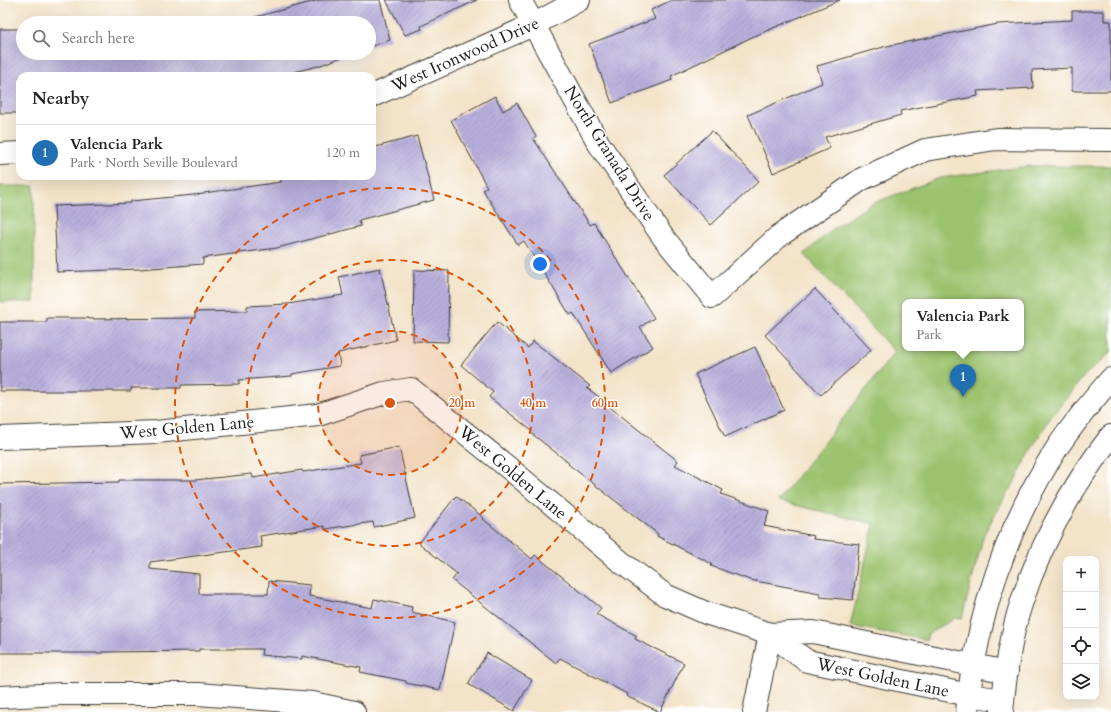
<!DOCTYPE html>
<meta charset="utf-8">
<style>
:root{--surface:#fff;--page:#f2f2f2;--text:#202124;--muted:#757577;--line:#e0e0e0;--accent:#1f6fb2}
body{margin:0;font-family:Cardo,serif;background:var(--page);color:var(--text)}
.controls{position:absolute;right:12px;bottom:12px;display:grid;overflow:hidden;border-radius:8px;box-shadow:0 4px 16px #0002}
.controls button{width:36px;height:36px;display:grid;place-items:center;padding:0;border:0;border-bottom:1px solid var(--line);background:var(--surface);color:var(--text);font:20px sans-serif}
.you{position:absolute;left:540px;top:264px;width:14px;height:14px;margin:-10px;border:3px solid #fff;border-radius:50%;background:#1a73e8;box-shadow:0 0 0 6px #1a73e833}
.badge{display:grid;place-items:center;width:26px;height:26px;border-radius:50%;background:var(--accent);color:#fff;font-size:13px;font-weight:700}
.pin{position:absolute;translate:-50% -33px;filter:drop-shadow(0 1px 2px #0008)}
.pin::after{content:'';position:absolute;top:21px;width:14px;height:12px;background:inherit;clip-path:polygon(0 0,100% 0,50% 100%)}
.popup{position:absolute;left:902px;top:299px;width:122px;height:52px;box-sizing:border-box;display:grid;place-content:center;border-radius:8px;background:var(--surface);filter:drop-shadow(0 1px 3px #0005);font-size:13px;white-space:nowrap;color:var(--muted)}
.popup b{font-size:15px;color:var(--text)}
.popup::after{content:'';position:absolute;left:50%;top:100%;margin-left:-8px;border:8px solid transparent;border-top-color:var(--surface)}
.list{margin:0;padding:0;list-style:none}
h2{display:flex;justify-content:space-between;align-items:center;height:52px;margin:0;padding:0 16px;font-size:17px}
h2 small{font-size:13px;font-weight:400;color:var(--muted)}
.list li{display:grid;grid-template-columns:26px 1fr auto;gap:12px;align-items:center;box-sizing:border-box;height:56px;padding:0 16px;border-top:1px solid var(--line)}
.list b{display:block;font-size:15px;white-space:nowrap}
.list p{margin:0;font-size:13px;white-space:nowrap;color:var(--muted)}
.list em{font-size:13px;font-style:normal;color:var(--muted)}
.icon{flex:none;width:22px;height:22px;fill:none;stroke:currentColor;stroke-width:2;stroke-linecap:round;stroke-linejoin:round}
.map{position:relative;flex:none;width:1111px;height:712px;overflow:hidden}
.search{position:absolute;background:var(--surface);box-shadow:0 4px 16px #0002;left:16px;top:16px;width:360px;height:44px;display:flex;align-items:center;gap:10px;box-sizing:border-box;padding:0 14px;border-radius:22px;color:var(--muted);font-size:15px}
.panel{position:absolute;background:var(--surface);box-shadow:0 4px 16px #0002;left:16px;top:72px;width:360px;height:108px;border-radius:12px}
.map>svg:first-child{display:block}
</style>
<div class="map">
<svg width="1111" height="712" viewBox="0 0 1111 712">
<defs>
<pattern id="building-hatch" width="6" height="6" patternUnits="userSpaceOnUse"><rect width="6" height="6" fill="#b8afdc"/><path d="M-1 1l2-2M0 6l6-6M5 7l2-2" fill="none" stroke="#9e96bc"/></pattern>
</defs>
<rect width="100%" height="100%" fill="#fff"/>
<filter id="ink" filterUnits="userSpaceOnUse"><feTurbulence type="fractalNoise" baseFrequency=".025" numOctaves="2"/><feDisplacementMap in="SourceGraphic" scale="8" xChannelSelector="R" yChannelSelector="G"/><feConvolveMatrix kernelMatrix="1 2 1 2 8 2 1 2 1" color-interpolation-filters="sRGB"/></filter>
<filter id="wash" filterUnits="userSpaceOnUse"><feTurbulence type="fractalNoise" baseFrequency=".012" numOctaves="4" result="noise"/><feDisplacementMap in="SourceGraphic" scale="16" xChannelSelector="R" yChannelSelector="G"/><feGaussianBlur stdDeviation="0.9" result="paint"/><feColorMatrix in="noise" values="0 0 0 0 0 0 0 0 0 0 0 0 0 0 0 0 0 1.4 0 .05"/><feComposite in="paint" operator="in"/></filter>
<g filter="url(#wash)">
<rect width="100%" height="100%" fill="#f3e3c8"/>
<path fill="#9bc26e" stroke="#5c6f45" fill-rule="evenodd" d="M 1029,166 L 1111,166 L 1111,352 L 1085,375 L 1049,420 L 1028,455 L 1012,487 L 1007,493 L 984,534 L 962,618 L 955,618 L 927,635 L 927,640 L 850,626 L 874,524 L 778,501 L 895,352 L 804,254 L 834,228 L 873,203 L 940,178 ZM 905,302 L 1021,302 L 1021,348 L 905,348 Z
M 0,186 L 34,186 L 34,302 L 0,302 Z"/>
<g id="blocks">
<path fill="url(#building-hatch)" d="M 319,0 L 380,0 L 390,40 L 369,47 L 369,23 L 233,23 Z
M 386,0 L 477,0 L 421,26 L 422,29 L 405,35 Z
M 672,0 L 840,0 L 752,37 L 671,76 L 672,80 L 612,103 L 589,44 L 655,19 L 651,10 Z
M 1072,11 L 1104,11 L 1104,21 L 1111,21 L 1111,91 L 1072,91 L 1072,68 L 1032,70 L 1033,88 L 977,91 L 978,96 L 900,111 L 901,115 L 825,137 L 830,148 L 773,173 L 748,115 L 822,83 L 817,66 L 887,46 L 998,24 L 1072,20 Z
M 0,29 L 23,29 L 23,53 L 353,53 L 318,66 L 278,76 L 20,76 L 20,113 L 0,113 Z
M 495,96 L 503,111 L 517,103 L 536,137 L 533,138 L 590,225 L 594,223 L 654,318 L 640,327 L 653,347 L 611,373 L 573,313 L 570,315 L 524,241 L 518,245 L 483,190 L 487,187 L 451,120 Z
M 712,131 L 759,181 L 711,225 L 664,175 Z
M 417,136 L 434,200 L 359,220 L 361,226 L 277,248 L 203,258 L 203,264 L 140,269 L 57,272 L 54,206 L 131,203 L 131,201 L 204,194 L 204,193 L 281,182 L 280,176 L 372,176 L 372,148 Z
M 380,268 L 396,340 L 338,353 L 340,366 L 292,374 L 292,376 L 239,380 L 239,384 L 181,385 L 181,388 L 131,388 L 131,391 L 0,391 L 0,322 L 47,322 L 47,318 L 88,318 L 88,319 L 195,318 L 195,312 L 247,311 L 247,306 L 288,304 L 343,295 L 339,277 Z
M 414,270 L 449,271 L 448,342 L 413,341 Z
M 815,289 L 871,350 L 821,395 L 765,335 Z
M 497,322 L 528,348 L 533,341 L 590,386 L 587,388 L 602,399 L 601,400 L 678,461 L 675,465 L 723,490 L 721,494 L 769,511 L 764,526 L 814,536 L 813,539 L 859,544 L 853,600 L 820,597 L 820,593 L 750,580 L 711,566 L 712,564 L 657,536 L 658,534 L 568,464 L 569,463 L 531,433 L 532,431 L 489,397 L 493,392 L 461,365 Z
M 755,347 L 784,410 L 725,437 L 695,374 Z
M 399,447 L 415,518 L 374,527 L 373,522 L 325,529 L 324,526 L 260,536 L 262,547 L 150,562 L 150,569 L 199,574 L 199,594 L 268,594 L 269,581 L 310,585 L 309,596 L 372,608 L 374,599 L 412,607 L 411,612 L 455,622 L 440,690 L 406,683 L 406,681 L 360,672 L 361,667 L 302,656 L 302,659 L 261,655 L 262,649 L 199,649 L 199,651 L 102,652 L 102,653 L 0,653 L 0,484 L 119,482 L 119,480 L 195,480 L 252,474 L 253,478 L 302,470 L 303,472 L 361,463 L 359,455 Z
M 456,496 L 484,518 L 483,519 L 532,559 L 535,555 L 601,608 L 596,614 L 637,636 L 635,639 L 684,663 L 660,712 L 626,696 L 627,694 L 560,658 L 556,663 L 452,580 L 457,574 L 419,543 Z
M 487,653 L 532,680 L 514,711 L 468,684 Z"/>
</g>
</g>
<g filter="url(#ink)">
<use href="#blocks" fill-opacity="0" stroke="#3c3a36" stroke-width="1"/>
<g fill="none" stroke-linecap="round" stroke-linejoin="round">
<g stroke="#3c3a36" stroke-width="24">
<path id="minor" d="M 520,0 L 599,144 L 663,237 L 712,297 L 779,236 L 862,179 L 925,150 L 996,139 L 1111,140
M 372,96 L 533,25 L 579,0
M 0,154 L 20,153
M 0,438 L 156,432 L 318,415 L 384,393 L 411,389 L 510,469 L 621,562 L 665,595 L 706,613 L 770,634 L 807,661 L 969,695 L 1003,700
M 770,634 L 813,632 L 1007,672
M 0,697 L 61,694 L 198,694 L 313,703 L 354,712
M 754,712 L 770,634"/>
</g>
<g stroke="#3c3a36" stroke-width="24">
<path id="tertiary" d="M 967,712 C 976,619 1006,527 1057,448 C 1073,424 1092,401 1111,379
M 1002,712 C 1005,677 1010,638 1021,604 C 1041,543 1072,486 1111,436"/>
</g>
<use href="#minor" stroke="#fff" stroke-width="22"/>
<use href="#tertiary" stroke="#fff" stroke-width="22"/>
</g>
</g>
<circle cx="390" cy="403" r="72" fill="#de560d" fill-opacity=".12"/>
<g fill="none" stroke="#de560d" stroke-width="2" stroke-dasharray="7 5">
<circle cx="390" cy="403" r="72"/>
<circle cx="390" cy="403" r="143"/>
<circle cx="390" cy="403" r="215"/>
</g>
<g text-anchor="middle" stroke-width="3" stroke-linejoin="round" paint-order="stroke">
<g font-size="17" fill="#1c1c1c" stroke="#fff">
<text transform="translate(465 54) rotate(-24)" y="6">West Ironwood Drive</text>
<text transform="translate(610 153) rotate(58)" y="6">North Granada Drive</text>
<text transform="translate(187 427) rotate(-5)" y="6">West Golden Lane</text>
<text transform="translate(513 472) rotate(40)" y="6">West Golden Lane</text>
<text transform="translate(883 677) rotate(12)" y="6">West Golden Lane</text>
</g>
</g>
<circle cx="390" cy="403" r="6" fill="#de560d" stroke="#fff" stroke-width="2"/>
<g font-size="12" text-anchor="middle" font-weight="bold" fill="#de560d" stroke="#fff" stroke-width="3" stroke-linejoin="round" paint-order="stroke">
<text x="462" y="407">20 m</text>
<text x="533" y="407">40 m</text>
<text x="605" y="407">60 m</text>
</g>
</svg>
<div class="controls">
<button>+</button>
<button>−</button>
<button><svg class="icon" aria-label="locate" viewBox="0 0 24 24"><circle cx="12" cy="12" r="6"/><path d="M12 2v4M12 18v4M2 12h4M18 12h4"/></svg></button>
<button><svg class="icon" aria-label="layers" viewBox="0 0 24 24"><path d="M12 4l9 5-9 5-9-5zM3 14l9 5 9-5"/></svg></button>
</div>
<div class="you"></div>
<div class="pin badge" style="left:963px;top:397px">1</div>
<div class="popup"><b>Valencia Park</b>Park</div>
<div class="search"><svg class="icon" aria-label="search" viewBox="0 0 24 24"><circle cx="10" cy="10" r="6"/><path d="M15 15l6 6"/></svg>Search here</div>
<section class="panel">
<h2>Nearby<small></small></h2>
<ul class="list">
<li><span class="badge">1</span><div><b>Valencia Park</b><p>Park · North Seville Boulevard</p></div><em>120 m</em></li>
</ul>
</section>
</div>
